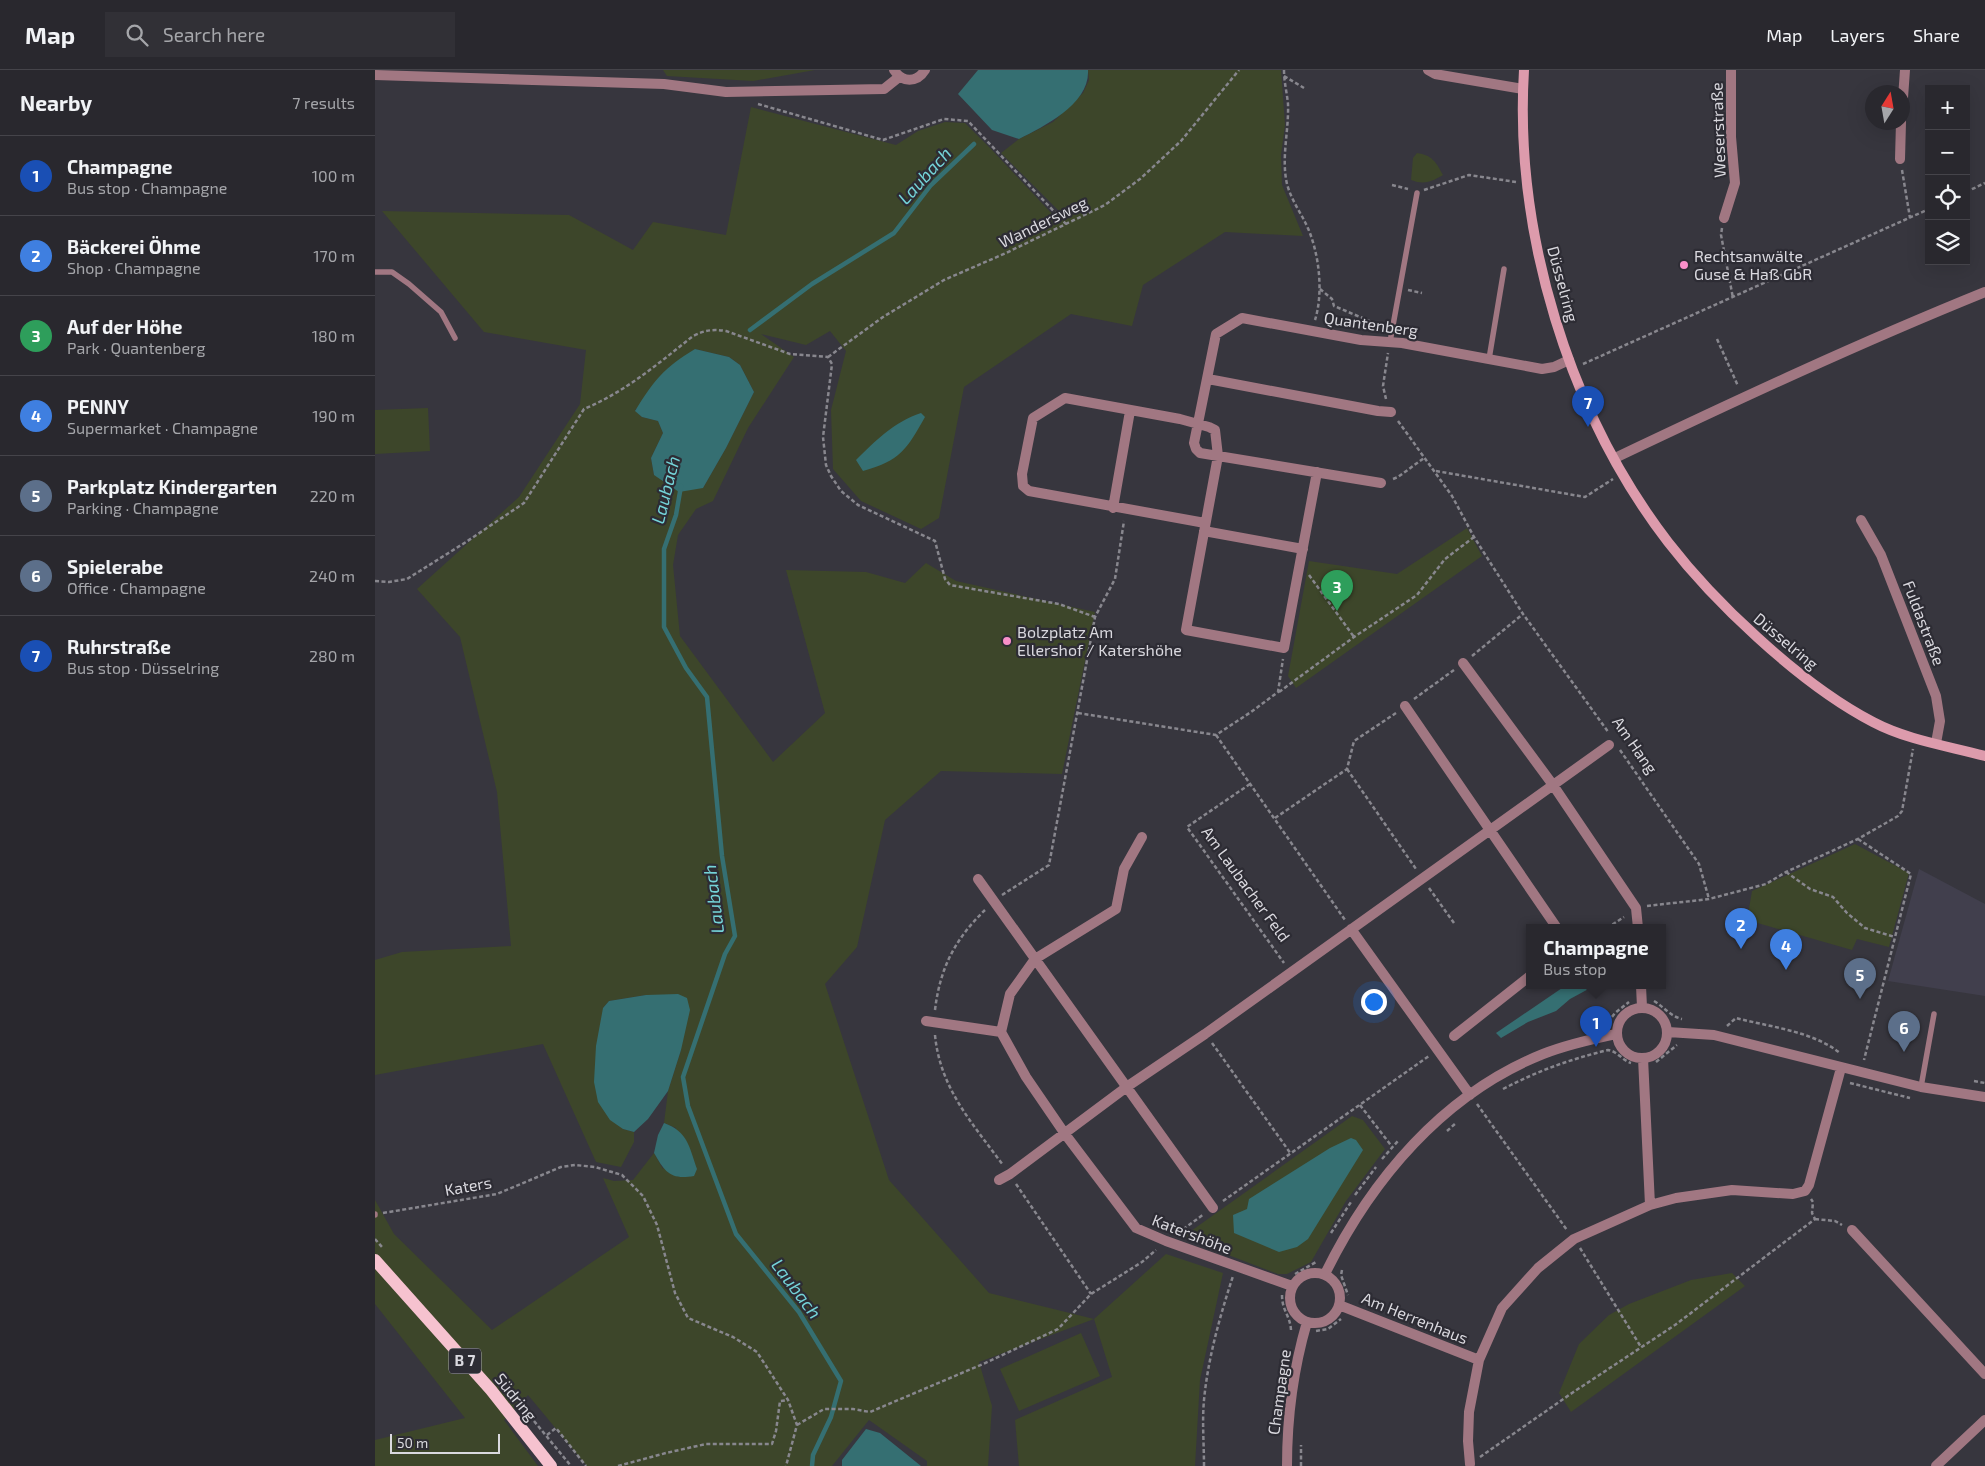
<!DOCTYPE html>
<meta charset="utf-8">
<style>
:root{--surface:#29282e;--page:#313036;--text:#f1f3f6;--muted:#a5a6aa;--line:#45444a;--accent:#d6ab8b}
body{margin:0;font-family:"Exo 2",sans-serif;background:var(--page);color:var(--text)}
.controls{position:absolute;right:15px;top:15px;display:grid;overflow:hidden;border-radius:0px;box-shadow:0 5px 20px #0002}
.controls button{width:45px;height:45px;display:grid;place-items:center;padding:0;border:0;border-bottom:1px solid var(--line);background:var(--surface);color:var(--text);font:25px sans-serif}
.compass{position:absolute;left:1490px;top:15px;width:45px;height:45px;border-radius:50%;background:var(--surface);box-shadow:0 5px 20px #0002;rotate:11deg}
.scale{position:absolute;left:15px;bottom:12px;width:110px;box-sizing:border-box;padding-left:5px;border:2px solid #dad9df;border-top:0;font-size:14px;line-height:18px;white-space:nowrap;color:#dad9df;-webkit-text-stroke:4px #2d2c34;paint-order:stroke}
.you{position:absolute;left:998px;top:931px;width:18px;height:18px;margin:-12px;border:4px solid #fff;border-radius:50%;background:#1a73e8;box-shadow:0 0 0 8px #1a73e833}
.badge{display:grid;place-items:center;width:32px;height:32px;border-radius:50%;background:var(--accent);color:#fff;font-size:16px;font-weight:700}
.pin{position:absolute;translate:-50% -41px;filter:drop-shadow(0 1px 2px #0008)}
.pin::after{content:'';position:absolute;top:26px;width:18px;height:15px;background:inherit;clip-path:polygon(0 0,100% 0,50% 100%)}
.popup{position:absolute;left:1151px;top:854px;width:140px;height:65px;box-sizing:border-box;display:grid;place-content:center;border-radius:0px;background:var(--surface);filter:drop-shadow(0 1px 4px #0005);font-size:16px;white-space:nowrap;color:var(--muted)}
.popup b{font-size:19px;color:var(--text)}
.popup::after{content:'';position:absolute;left:50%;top:100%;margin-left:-10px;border:10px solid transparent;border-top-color:var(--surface)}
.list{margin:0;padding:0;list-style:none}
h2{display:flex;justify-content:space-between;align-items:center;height:65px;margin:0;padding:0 20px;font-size:21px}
h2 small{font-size:16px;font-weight:400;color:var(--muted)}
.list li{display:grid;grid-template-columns:32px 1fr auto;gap:15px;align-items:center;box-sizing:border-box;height:80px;padding:0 20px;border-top:1px solid var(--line)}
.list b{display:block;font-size:19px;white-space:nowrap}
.list p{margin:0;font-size:16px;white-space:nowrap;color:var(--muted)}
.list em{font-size:16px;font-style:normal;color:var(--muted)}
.icon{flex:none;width:28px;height:28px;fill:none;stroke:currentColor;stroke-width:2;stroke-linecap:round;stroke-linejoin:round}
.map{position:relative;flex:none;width:1610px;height:1396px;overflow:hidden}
header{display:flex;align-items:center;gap:30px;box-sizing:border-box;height:70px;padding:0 25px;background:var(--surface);border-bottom:1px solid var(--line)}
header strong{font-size:24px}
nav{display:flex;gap:28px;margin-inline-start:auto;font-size:18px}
.search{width:350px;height:45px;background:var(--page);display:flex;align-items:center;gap:12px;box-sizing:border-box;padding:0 18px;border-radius:0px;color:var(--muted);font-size:19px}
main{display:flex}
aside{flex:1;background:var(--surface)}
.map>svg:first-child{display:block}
</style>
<header>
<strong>Map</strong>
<div class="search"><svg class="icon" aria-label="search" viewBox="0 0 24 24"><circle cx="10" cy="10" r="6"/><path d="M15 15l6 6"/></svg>Search here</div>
<nav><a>Map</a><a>Layers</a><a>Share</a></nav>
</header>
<main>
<aside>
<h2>Nearby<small>7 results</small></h2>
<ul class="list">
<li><span class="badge" style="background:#1a4fb4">1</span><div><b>Champagne</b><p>Bus stop · Champagne</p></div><em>100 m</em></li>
<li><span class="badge" style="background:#3f7fe0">2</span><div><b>Bäckerei Öhme</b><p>Shop · Champagne</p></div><em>170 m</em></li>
<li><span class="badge" style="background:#2e9e5b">3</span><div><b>Auf der Höhe</b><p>Park · Quantenberg</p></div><em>180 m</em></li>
<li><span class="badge" style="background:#3f7fe0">4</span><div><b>PENNY</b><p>Supermarket · Champagne</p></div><em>190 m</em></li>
<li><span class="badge" style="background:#5c6f8a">5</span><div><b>Parkplatz Kindergarten</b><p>Parking · Champagne</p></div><em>220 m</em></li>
<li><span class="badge" style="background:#5c6f8a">6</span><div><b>Spielerabe</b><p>Office · Champagne</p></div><em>240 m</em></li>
<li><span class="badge" style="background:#1a4fb4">7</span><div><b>Ruhrstraße</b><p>Bus stop · Düsselring</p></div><em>280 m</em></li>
</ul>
</aside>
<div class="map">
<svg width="1610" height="1396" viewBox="0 0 1610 1396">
<rect width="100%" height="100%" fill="#37363e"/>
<path fill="#413f4d" d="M 1544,799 L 1610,834 L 1610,926 L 1513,911 Z"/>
<path fill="#3d462a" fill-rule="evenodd" d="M 288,0 L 440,0 L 378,11 L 292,6 Z
M 713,0 L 906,0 L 910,55 L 906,85 L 907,115 L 928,166 L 850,162 L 768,215 L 757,256 L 696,244 L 589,317 L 564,448 L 546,459 L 486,431 L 458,399 L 456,340 L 471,281 L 455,261 L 431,275 L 386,264 L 419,287 L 373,358 L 338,431 L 321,439 L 303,465 L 298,495 L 305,566 L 398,692 L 450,643 L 411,500 L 491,502 L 530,513 L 551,493 L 581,511 L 720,542 L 687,704 L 566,701 L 510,750 L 482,877 L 450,914 L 514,1110 L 614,1223 L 719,1249 L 791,1184 L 848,1203 L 825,1310 L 820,1396 L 644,1396 L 640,1350 L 737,1307 L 719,1249 L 604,1292 L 617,1336 L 613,1396 L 552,1396 L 552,1391 L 494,1350 L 457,1396 L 212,1396 L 153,1325 L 129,1350 L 163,1396 L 0,1396 L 0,1370 L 90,1348 L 0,1234 L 0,1130 L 19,1164 L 117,1260 L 254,1167 L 228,1108 L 239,1111 L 258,1110 L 279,1083 L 288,1099 L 301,1058 L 289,1053 L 293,1021 L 306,980 L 271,925 L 234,931 L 228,938 L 248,1059 L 259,1062 L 259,1072 L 246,1097 L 221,1092 L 168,974 L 0,1005 L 0,890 L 27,882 L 136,876 L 122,722 L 85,567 L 42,519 L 144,427 L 205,334 L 211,280 L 109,262 L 7,141 L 194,145 L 258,180 L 278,152 L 351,165 L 376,37 L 521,75 L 543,61 L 570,52 L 590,53 L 616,79 L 679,146 L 688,145 L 626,83 L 644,69 L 678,52 L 708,23 L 714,10 ZM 320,279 L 354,287 L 365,295 L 379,322 L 351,378 L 328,418 L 279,405 L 276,388 L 288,363 L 283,351 L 267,347 L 260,340 Z
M 1042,83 C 1057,85 1061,92 1068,105 C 1056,112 1049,115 1036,110 L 1038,88 Z
M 53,338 L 55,381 L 0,384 L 0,340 Z
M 1092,458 L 1107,486 L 921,618 L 913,606 L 934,491 L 1022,504 Z
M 1480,774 L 1534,803 L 1514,877 L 1482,869 L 1477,880 L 1372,850 L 1377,821 Z
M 977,1046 L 988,1050 L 1010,1079 L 971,1131 L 936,1192 L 912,1204 L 903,1204 L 814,1170 L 809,1166 Z
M 1357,1203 L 1370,1216 L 1196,1342 L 1184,1323 L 1204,1274 L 1234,1245 L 1254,1234 L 1316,1210 Z
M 706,1263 L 725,1306 L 644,1341 L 625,1299 Z"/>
<path fill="#356f72" d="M 603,0 L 713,0 C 715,34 669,56 644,69 L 617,60 L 583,24 Z
M 320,279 L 354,287 L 365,295 L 379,322 L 351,378 L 328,418 L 304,422 L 279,405 L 276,388 L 288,363 L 283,351 L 267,347 L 260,341 C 279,310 289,298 320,279 Z
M 546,343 L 550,347 C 532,379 525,391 488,401 L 481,390 C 500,371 519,352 546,343 Z
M 1190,916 L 1219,916 L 1195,929 L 1181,941 L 1153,952 L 1126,968 L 1121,963 Z
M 303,924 L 312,928 L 315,940 L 306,980 L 293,1021 L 273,1049 L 259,1062 L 248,1059 L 235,1050 L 223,1032 L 219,1012 L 221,976 L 228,938 L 234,931 L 271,925 Z
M 289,1053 C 313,1062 314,1076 322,1099 L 319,1106 C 295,1110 290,1102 279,1083 L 283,1065 Z
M 976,1068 L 981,1070 L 988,1080 L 933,1169 L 922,1177 L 904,1182 L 859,1163 L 858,1145 L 872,1139 L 874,1129 L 955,1078 Z
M 491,1359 L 505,1363 L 546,1396 L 467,1396 L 467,1390 Z"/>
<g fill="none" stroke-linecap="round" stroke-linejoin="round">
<path stroke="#356f72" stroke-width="4.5" d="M 375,260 L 437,214 L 519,163 L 556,115 L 599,74
M 306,416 L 301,445 L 289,479 L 289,557 L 311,598 L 332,627 L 347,786 L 360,866 L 350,884 L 308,1007 L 313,1036 L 361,1164 L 424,1242 L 466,1311 L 456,1347 L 438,1385 L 437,1396"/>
<path stroke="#88878e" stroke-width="2.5" stroke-dasharray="4 2.5" stroke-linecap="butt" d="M 909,0 C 909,12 912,23 913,34 C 914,61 906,88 912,114 C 916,129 924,140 930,152 C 944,179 949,222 940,250
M 909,6 L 929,18
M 383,34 L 508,70 L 569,49 L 593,51 L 691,154
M 1527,100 L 1535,148
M 1017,115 L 1033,119
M 1049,120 L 1094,105 L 1141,112
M 1591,122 L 1610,113
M 1347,158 L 1346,165 L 1358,228
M 945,219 L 957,229 L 959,236 L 1009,257
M 1033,220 L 1047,223
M 1342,269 L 1363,316
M 453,287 L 508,247 L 569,210 L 631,183 L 730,135 L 765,109 L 806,71 L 864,0
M 1208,294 L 1554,139
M 1011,329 L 1008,316 L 1013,283
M 1023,351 L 1077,426 L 1099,467 L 1148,544 L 1234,663
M 1061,401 L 1210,427 L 1238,409
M 1018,409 L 1023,407 L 1049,388
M 934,505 L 979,567
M 0,511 L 14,512 L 32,509 L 91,472 L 149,433 L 209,339 C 250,322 284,293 318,266 C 330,260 338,259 351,261 L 415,284 L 453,287 L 457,294 L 448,367 L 451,395 L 456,406 L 466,421 L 483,435 L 560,471 L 570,509 L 575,515 L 684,534 L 720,547
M 1097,586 L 1148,544
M 904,622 L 979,567 L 1042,525 L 1070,489 L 1099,467
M 1039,629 L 1079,600
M 703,643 L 841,665 L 876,642 L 903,622 L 908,589
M 841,665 L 970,850
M 1245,680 L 1324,794 L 1334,829
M 972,699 L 1041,799
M 875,714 L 812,757 L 909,893
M 900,748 L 972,699 L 979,671 L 1021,643
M 1483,769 L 1536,804 L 1489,990
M 1411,802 L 1435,819 L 1458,827 L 1472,843 L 1490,858 L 1520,867
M 1054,818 L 1079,853
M 627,825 L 674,795 L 720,547 L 740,509 L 749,451
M 1272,836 L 1334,829 L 1391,814 L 1411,802 L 1483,769 L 1523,746 L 1527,741 L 1538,679
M 1232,858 L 1249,847
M 1279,931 C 1289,937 1295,946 1307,949
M 560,940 C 565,898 580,869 610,840
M 1233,952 L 1240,943 L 1254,932
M 1352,956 L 1361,948 C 1395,957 1437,961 1465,983
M 560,965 C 565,1018 597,1053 628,1095
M 837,973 L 916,1084
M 1281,992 L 1302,975
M 1599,1011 L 1610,1013
M 1475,1013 L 1535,1028
M 1128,1019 C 1165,1000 1193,990 1233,980 C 1242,981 1247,990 1256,993
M 1102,1034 L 1192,1160
M 985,1035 L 1018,1078
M 1072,1061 L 1081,1053
M 1007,1089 L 1023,1071
M 641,1114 L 716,1224
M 980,1125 L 1001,1097
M 848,1131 L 1054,986
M 8,1143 L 122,1124 L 186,1097 L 200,1095 L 220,1097 L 247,1105 L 268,1126 L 282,1155 L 300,1223 L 313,1248 L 358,1267 L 382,1282 L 413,1330 L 422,1355 L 411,1396
M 1440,1149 L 1460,1151 L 1467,1155
M 803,1163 L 829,1144
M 956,1163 L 976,1132
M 0,1169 L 7,1177
M 1205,1178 L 1266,1277
M 967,1200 L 966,1205 L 973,1225
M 920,1204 L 941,1192
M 907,1225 C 907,1241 915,1245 916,1260
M 941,1261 L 953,1259 L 966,1249
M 159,1351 L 196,1396
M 422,1355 L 449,1339 L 478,1339 L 495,1342 L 608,1294 L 683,1259 L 716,1224 L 767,1192 L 781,1180
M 172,1365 L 181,1358 L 211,1396
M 1105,1387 L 1197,1323 L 1300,1255 L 1440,1149 L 1437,1143 L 1438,1132 L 1436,1129
M 243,1396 L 291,1383 L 331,1374 L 397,1374 L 401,1361 L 405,1331 L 413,1330
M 829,1396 C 829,1374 827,1352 829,1330 C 833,1288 845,1246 858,1206
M 926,1396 L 926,1375"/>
<path stroke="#a17782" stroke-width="5.5" d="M 0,202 L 17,202 L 34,214 L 66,242 L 80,268
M 1015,272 L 1042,123
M 1114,289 L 1129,199
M 1546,1017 L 1559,944
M 0,1144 L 0,1145"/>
<path stroke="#a17782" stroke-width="10" d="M 519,0 C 527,13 542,13 550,0
M 1053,0 L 1060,4 L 1148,19
M 0,5 L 289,14 L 351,22 L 509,19 L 524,7
M 1528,28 L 1530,0
M 1525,89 L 1526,52
M 1349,148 L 1360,113 L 1356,67 L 1356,0
M 833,309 L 1003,341 L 1016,342
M 1240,388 C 1362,330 1484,273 1610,222
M 1006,413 L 825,383 L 821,379 L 819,373 L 841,264 L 867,248 L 986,270 L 1027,273 L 1167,299 L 1179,297 L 1194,290
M 738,438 L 755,341
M 1486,450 L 1506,485 L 1561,626 L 1565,651 L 1561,673
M 830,453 L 654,421 L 648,416 L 647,404 L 658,348 L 690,328 L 805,349 L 834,357 L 840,360 L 843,386 L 811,560 L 909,578 L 942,402
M 829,461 L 928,479
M 1088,593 L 1178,715 L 1261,838 L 1263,858
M 1030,636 L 1182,858
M 767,767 L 749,799 L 741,839 L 660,889 L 635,924 L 626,962 L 651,1007 L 690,1064 L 761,1158 L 791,1171 L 917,1216
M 603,809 L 838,1138
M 976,859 L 1095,1025
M 1266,916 L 1267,937
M1242 963a25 25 0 1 1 50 0a25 25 0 1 1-50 0Z
M 551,951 L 626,962
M 1293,962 L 1339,965 L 1546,1017 L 1610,1027
M 1079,966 L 1155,906
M 1268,988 L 1275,1135
M 624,1110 L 635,1104 L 753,1016 L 830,964 L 1234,675
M 1477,1160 L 1610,1304
M915 1228a25 25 0 1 1 50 0a25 25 0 1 1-50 0Z
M 950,1204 C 996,1110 1068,1024 1168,984 C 1191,975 1217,969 1241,964
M 964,1235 L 1104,1290
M 1095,1394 L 1093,1371 L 1094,1342 L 1104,1290 L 1127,1238 L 1163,1198 L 1199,1169 L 1275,1135 L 1301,1128 L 1357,1120 L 1418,1124 L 1430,1121 L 1434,1115 L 1466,998
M 912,1396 C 912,1347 918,1300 932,1252
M 1561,1396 L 1610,1350"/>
<path stroke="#dd9bac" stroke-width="10" d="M 1149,0 C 1139,163 1194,343 1293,472 C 1320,507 1350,538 1382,567 C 1417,599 1456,630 1498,652 C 1532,670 1573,676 1610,686"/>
<path stroke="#f6c2cf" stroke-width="12" d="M 0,1190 L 116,1320 L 176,1396"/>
</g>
<g fill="#f98fc9" stroke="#2d2c34" stroke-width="2">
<circle cx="1309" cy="195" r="5"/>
<circle cx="632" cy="571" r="5"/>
</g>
<g text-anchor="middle" stroke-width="4.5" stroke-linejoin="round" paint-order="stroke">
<rect fill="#2d2c34" stroke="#a6a5ac" stroke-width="1" x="74" y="1278.5" width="32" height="25" rx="4"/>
<g font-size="15" font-weight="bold" fill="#dad9df">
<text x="90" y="1296">B 7</text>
</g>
<g font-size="16" fill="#dad9df" stroke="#2d2c34">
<text transform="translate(1343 60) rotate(-92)" y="6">Weserstraße</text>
<text transform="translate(668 152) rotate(-26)" y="6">Wandersweg</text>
<text transform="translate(1188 214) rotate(75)" y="6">Düsselring</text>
<text transform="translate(996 254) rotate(8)" y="6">Quantenberg</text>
<text transform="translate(1549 553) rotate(69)" y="6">Fuldastraße</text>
<text transform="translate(1411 571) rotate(40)" y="6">Düsselring</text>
<text transform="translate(1260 675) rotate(55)" y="6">Am Hang</text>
<text transform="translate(871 814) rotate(54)" y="6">Am Laubacher Feld</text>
<text transform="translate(93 1116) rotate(-10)" y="6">Katers</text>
<text transform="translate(817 1164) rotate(21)" y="6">Katershöhe</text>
<text transform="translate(1040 1248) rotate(22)" y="6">Am Herrenhaus</text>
<text transform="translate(904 1322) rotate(-82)" y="6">Champagne</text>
<text transform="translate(141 1327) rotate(51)" y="6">Südring</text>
</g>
<g font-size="16" fill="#dad9df" stroke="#2d2c34" text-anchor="start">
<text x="1319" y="192">Rechtsanwälte<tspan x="1319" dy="18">Guse &amp; Haß GbR</tspan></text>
<text x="642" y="568">Bolzplatz Am<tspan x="642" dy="18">Ellershof / Katershöhe</tspan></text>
</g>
<g font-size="18" font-style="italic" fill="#74d3d8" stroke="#2d2c34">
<text transform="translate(550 106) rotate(-48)" y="6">Laubach</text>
<text transform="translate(291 420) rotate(-76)" y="6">Laubach</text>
<text transform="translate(339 829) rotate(-97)" y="6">Laubach</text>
<text transform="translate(421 1219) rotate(53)" y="6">Laubach</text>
</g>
</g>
</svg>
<div class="controls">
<button>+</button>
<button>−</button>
<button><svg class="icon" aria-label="locate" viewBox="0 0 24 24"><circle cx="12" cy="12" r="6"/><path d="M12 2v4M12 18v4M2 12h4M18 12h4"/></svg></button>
<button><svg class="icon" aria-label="layers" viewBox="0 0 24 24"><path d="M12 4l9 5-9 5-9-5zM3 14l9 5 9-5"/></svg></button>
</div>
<svg class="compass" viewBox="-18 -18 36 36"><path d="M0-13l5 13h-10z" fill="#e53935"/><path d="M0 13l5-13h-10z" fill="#a5a6aa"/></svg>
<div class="scale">50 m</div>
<div class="you"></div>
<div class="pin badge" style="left:1221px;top:977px;background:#1a4fb4">1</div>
<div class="popup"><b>Champagne</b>Bus stop</div>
<div class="pin badge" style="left:1366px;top:879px;background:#3f7fe0">2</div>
<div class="pin badge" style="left:962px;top:541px;background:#2e9e5b">3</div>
<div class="pin badge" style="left:1411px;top:900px;background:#3f7fe0">4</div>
<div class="pin badge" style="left:1485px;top:929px;background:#5c6f8a">5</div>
<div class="pin badge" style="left:1529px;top:982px;background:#5c6f8a">6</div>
<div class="pin badge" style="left:1213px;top:357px;background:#1a4fb4">7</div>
</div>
</main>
